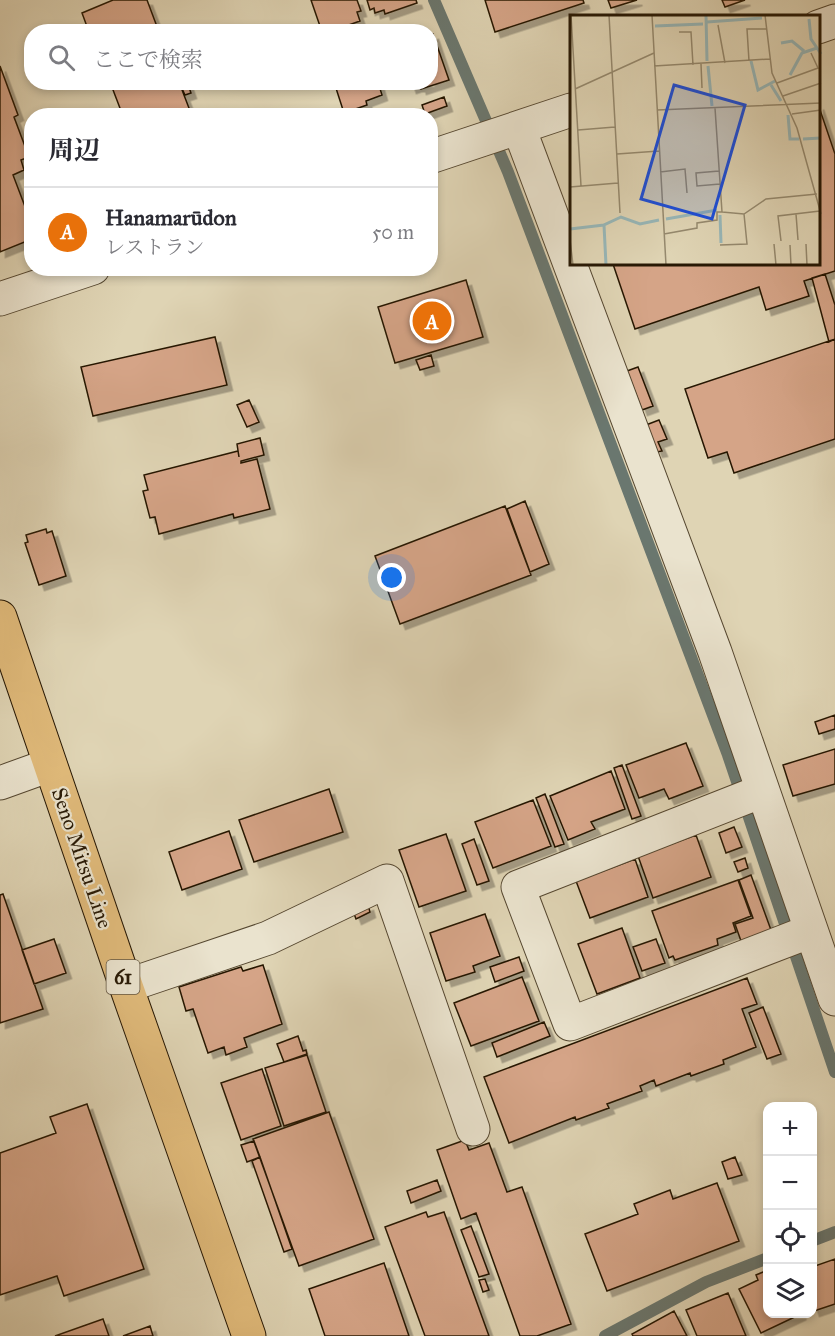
<!DOCTYPE html>
<html lang="ja">
<meta charset="utf-8">
<style>
:root{--surface:#fff;--page:#f7f7f7;--text:#2b2b33;--muted:#7c7c81;--line:#e1e1e2;--accent:#b45309}
body{margin:0;font-family:"IM FELL Great Primer","Noto Serif JP",serif;background:var(--page);color:var(--text)}
.controls{position:absolute;right:18px;bottom:18px;display:grid;overflow:hidden;border-radius:12px;box-shadow:0 3px 9px #0003}
.controls button{width:54px;height:54px;display:grid;place-items:center;padding:0;border:0;border-bottom:2px solid var(--line);background:var(--surface);color:var(--text);font:30px sans-serif}
.you{position:absolute;left:392px;top:578px;width:21px;height:21px;margin:-15px;border:4px solid #fff;border-radius:50%;background:#1a73e8;box-shadow:0 0 0 9px #1a73e833}
.badge{display:grid;place-items:center;width:39px;height:39px;border-radius:50%;background:var(--accent);color:#fff;font-size:20px;font-weight:700}
.pin{position:absolute;translate:-50% -50%;border:3px solid #fff;box-shadow:0 2px 6px #0006}
.list{margin:0;padding:0;list-style:none}
h2{display:flex;justify-content:space-between;align-items:center;height:78px;margin:0;padding:0 24px;font-size:26px}
h2 small{font-size:20px;font-weight:400;color:var(--muted)}
.list li{display:grid;grid-template-columns:39px 1fr auto;gap:18px;align-items:center;box-sizing:border-box;height:90px;padding:0 24px;border-top:2px solid var(--line)}
.list b{display:block;font-size:22px;white-space:nowrap}
.list p{margin:0;font-size:20px;white-space:nowrap;color:var(--muted)}
.list em{font-size:20px;font-style:normal;color:var(--muted)}
.icon{flex:none;width:33px;height:33px;fill:none;stroke:currentColor;stroke-width:2;stroke-linecap:round;stroke-linejoin:round}
.map{position:relative;flex:none;width:835px;height:1336px;overflow:hidden}
.search{position:absolute;background:var(--surface);box-shadow:0 3px 9px #0003;left:24px;top:24px;width:414px;height:66px;display:flex;align-items:center;gap:15px;box-sizing:border-box;padding:0 21px;border-radius:24px;color:var(--muted);font-size:22px}
.panel{position:absolute;background:var(--surface);box-shadow:0 3px 9px #0003;left:24px;top:108px;width:414px;height:168px;border-radius:24px}
.map>svg:first-child{display:block}
</style>
<div class="map">
<svg width="835" height="1336" viewBox="0 0 835 1336">
<defs>
<filter id="shadow"><feDropShadow dx="5.5" dy="5.5" stdDeviation="0" flood-color="#0004"/></filter>
</defs>
<rect width="100%" height="100%" fill="#dfd4b4"/>
<filter id="stains"><feTurbulence type="fractalNoise" baseFrequency=".00333" numOctaves="4"/><feColorMatrix values="0 0 0 0 .2 0 0 0 0 .09 0 0 0 0 .02 0 0 0 .5 -.17"/></filter>
<radialGradient id="worn" r=".72"><stop offset=".6" stop-color="#630" stop-opacity="0"/><stop offset="1" stop-color="#630" stop-opacity=".3"/></radialGradient>
<g fill="none" stroke-linecap="round" stroke-linejoin="round">
<path stroke="#6a776f" stroke-width="12" d="M 434,0 L 508,172 L 728,755 L 835,1072
M 812,1241 L 835,1232
M 605,1336 L 706,1282 L 768,1258"/>
</g>
<path fill="#d5a487" stroke="#271804" stroke-width="1.5" filter="url(#shadow)" d="M 113,0 L 147,0 L 159,32 L 89,32 L 82,13 Z
M 311,0 L 357,0 L 361,11 L 357,12 L 360,21 L 329,32 L 322,32 Z
M 367,0 L 416,0 L 417,3 L 385,14 L 384,10 L 375,13 L 374,8 L 370,10 Z
M 485,0 L 583,0 L 584,3 L 495,32 Z
M 608,0 L 637,0 L 611,8 Z
M 722,0 L 745,0 L 725,7 Z
M 433,34 L 449,80 L 421,89 L 420,85 L 411,88 L 409,82 L 430,82 L 430,35 Z
M 0,66 L 18,115 L 14,117 L 29,157 L 21,160 L 24,170 L 13,175 L 32,225 L 32,239 L 0,252 Z
M 110,82 L 179,82 L 192,116 L 123,116 Z
M 179,82 L 187,82 L 191,93 L 185,95 Z
M 334,82 L 378,82 L 382,95 L 366,101 L 367,105 L 344,113 Z
M 444,97 L 447,106 L 425,114 L 422,105 Z
M 818,104 L 835,154 L 835,271 L 804,281 L 809,296 L 766,310 L 759,287 L 635,329 L 613,264 L 818,264 Z
M 825,274 L 835,305 L 835,339 L 829,342 L 812,278 Z
M 466,280 L 483,337 L 395,363 L 378,307 Z
M 215,337 L 227,385 L 93,416 L 81,367 Z
M 835,339 L 835,439 L 734,473 L 727,452 L 708,458 L 685,389 Z
M 431,355 L 434,366 L 420,370 L 416,360 Z
M 638,367 L 653,406 L 642,410 L 627,371 Z
M 249,400 L 259,422 L 247,427 L 237,405 Z
M 659,420 L 667,439 L 658,442 L 662,451 L 657,452 L 646,425 Z
M 260,438 L 264,455 L 241,461 L 241,463 L 257,459 L 270,509 L 234,518 L 233,514 L 159,534 L 155,517 L 150,518 L 143,491 L 148,490 L 144,475 L 238,451 L 239,457 L 237,444 Z
M 525,501 L 549,564 L 530,572 L 507,509 Z
M 505,506 L 531,575 L 400,624 L 375,556 Z
M 46,529 L 47,533 L 52,531 L 66,576 L 39,585 L 25,543 L 28,542 L 26,535 Z
M 835,715 L 835,729 L 819,734 L 815,722 Z
M 686,743 L 703,786 L 669,799 L 664,789 L 639,798 L 626,765 Z
M 835,749 L 835,784 L 793,796 L 783,765 Z
M 622,765 L 641,816 L 632,819 L 614,768 Z
M 611,771 L 625,809 L 591,822 L 595,829 L 568,840 L 550,796 Z
M 329,789 L 343,832 L 254,862 L 239,820 Z
M 545,794 L 564,844 L 555,847 L 536,798 Z
M 533,800 L 551,846 L 493,868 L 475,822 Z
M 734,827 L 742,847 L 726,853 L 719,833 Z
M 229,831 L 242,869 L 182,890 L 169,852 Z
M 446,834 L 466,891 L 419,907 L 399,850 Z
M 696,835 L 711,877 L 653,898 L 638,856 Z
M 474,839 L 489,881 L 477,885 L 462,844 Z
M 745,858 L 748,868 L 738,872 L 734,862 Z
M 635,859 L 648,897 L 590,918 L 576,881 Z
M 751,875 L 771,930 L 741,941 L 735,924 L 753,918 L 739,880 Z
M 738,880 L 751,916 L 733,923 L 736,932 L 717,939 L 718,945 L 675,960 L 673,956 L 669,958 L 652,911 Z
M 3,894 L 43,1009 L 0,1023 L 0,895 Z
M 368,905 L 370,912 L 356,919 L 353,911 Z
M 485,914 L 500,956 L 473,966 L 475,972 L 446,981 L 430,933 Z
M 622,928 L 640,978 L 597,994 L 578,944 Z
M 54,939 L 66,973 L 34,984 L 22,950 Z
M 656,939 L 665,963 L 642,971 L 633,947 Z
M 519,957 L 524,971 L 495,982 L 490,967 Z
M 263,965 L 282,1024 L 244,1038 L 247,1047 L 226,1055 L 224,1047 L 208,1053 L 193,1009 L 186,1011 L 179,987 L 241,967 L 243,971 Z
M 522,977 L 539,1021 L 471,1046 L 454,1003 Z
M 747,978 L 757,1004 L 742,1009 L 756,1047 L 723,1060 L 724,1064 L 691,1076 L 690,1073 L 656,1086 L 654,1080 L 640,1086 L 642,1091 L 607,1104 L 609,1108 L 576,1120 L 575,1117 L 509,1143 L 484,1077 Z
M 763,1007 L 781,1054 L 767,1059 L 749,1013 Z
M 544,1022 L 550,1036 L 497,1057 L 492,1043 Z
M 298,1036 L 303,1051 L 306,1050 L 307,1054 L 284,1062 L 277,1044 Z
M 307,1055 L 326,1112 L 284,1126 L 265,1068 Z
M 262,1069 L 281,1126 L 241,1140 L 221,1083 Z
M 87,1104 L 144,1269 L 64,1296 L 57,1276 L 0,1295 L 0,1153 L 56,1133 L 50,1117 Z
M 329,1112 L 374,1239 L 299,1266 L 253,1139 Z
M 465,1140 L 469,1150 L 489,1143 L 507,1192 L 522,1187 L 571,1324 L 537,1336 L 520,1336 L 476,1213 L 461,1219 L 437,1150 Z
M 254,1141 L 260,1157 L 247,1162 L 241,1145 Z
M 260,1157 L 292,1249 L 284,1252 L 252,1161 Z
M 735,1157 L 742,1175 L 728,1179 L 722,1162 Z
M 437,1180 L 441,1191 L 411,1203 L 407,1191 Z
M 717,1183 L 739,1241 L 607,1291 L 585,1234 L 638,1214 L 634,1204 L 670,1190 L 673,1199 Z
M 426,1212 L 428,1217 L 444,1212 L 489,1336 L 425,1336 L 385,1227 Z
M 471,1226 L 489,1274 L 479,1277 L 461,1230 Z
M 835,1259 L 835,1304 L 814,1311 L 812,1305 L 812,1267 Z
M 384,1263 L 409,1336 L 325,1336 L 309,1289 Z
M 768,1270 L 768,1314 L 801,1314 L 761,1333 L 739,1289 L 758,1280 L 756,1275 Z
M 485,1279 L 489,1290 L 483,1292 L 479,1280 Z
M 728,1293 L 746,1336 L 697,1336 L 686,1310 Z
M 674,1311 L 687,1336 L 633,1336 L 632,1334 Z
M 103,1319 L 109,1336 L 55,1336 Z
M 150,1326 L 153,1336 L 123,1336 Z"/>
<g fill="none" stroke-linecap="round" stroke-linejoin="round">
<g stroke="#554730" stroke-width="35">
<path id="minor" d="M 818,27 L 835,21
M 519,128 L 715,652 L 835,999
M 430,157 L 571,110
M 0,299 L 93,268
M 0,783 L 50,765
M 762,791 L 518,887 L 570,1024 L 811,931
M 126,986 L 268,938 L 387,881 L 473,1129"/>
</g>
<g stroke="#271804" stroke-width="35">
<path id="major" d="M 0,617 L 126,986 L 249,1336"/>
</g>
<use href="#minor" stroke="#eae3ce" stroke-width="33"/>
<use href="#major" stroke="#e0ba7a" stroke-width="33"/>
</g>
<g text-anchor="middle" stroke-width="4.5" stroke-linejoin="round" paint-order="stroke">
<rect fill="#eae3ce" stroke="#625541" stroke-width="1.5" x="106.5" y="960" width="33" height="34" rx="4.5"/>
<g font-size="20" font-weight="bold" fill="#271804">
<text x="123" y="984">61</text>
</g>
<g font-size="21" fill="#271804" stroke="#eae3ce">
<text transform="translate(82 858) rotate(71)" y="7">Seno Mitsu Line</text>
</g>
</g>
<g transform="translate(570 15)">
<rect width="250" height="250" fill="#dfd4b4"/>
<path fill="none" stroke="#97b6b7" stroke-width="3" d="M 136,0 L 137,46M 239,4 L 241,24 L 251,39M 137,7 L 192,3M 85,11 L 133,9M 211,28 L 222,26 L 234,36M 181,46 L 188,75 L 205,66M 138,51 L 142,91M 220,60 L 232,38 L 247,33M 201,70 L 211,86M 218,100 L 220,124 L 229,124M 233,124 L 251,123M 150,200 L 151,228M 96,204 L 147,195M 0,214 L 34,210M 36,250 L 34,210 L 51,202 L 70,209 L 89,205"/>
<path fill="none" stroke="#95896e" stroke-width="1.5" d="M 1,0 L 11,171M 39,0 L 50,198M 82,0 L 96,250M 195,0 L 202,58 L 227,113 L 251,199M 148,10 L 155,48M 109,17 L 121,17 L 123,50M 179,46 L 177,14 L 197,14M 131,49 L 132,73M 84,51 L 200,44M 207,68 L 248,53 L 241,38M 5,74 L 84,38M 213,81 L 251,68M 87,95 L 251,88M 222,99 L 251,95M 8,115 L 45,112M 47,139 L 89,136M 149,156 L 126,158 L 127,171 L 150,169M 90,157 L 115,154 L 117,178M 0,172 L 48,168M 152,197 L 174,199 L 196,184 L 247,179M 226,199 L 228,225M 94,219 L 127,213 L 127,208 L 147,205 L 147,197 L 152,197 L 145,93M 0,225 L 3,250M 211,226 L 208,201 L 250,196M 204,229 L 206,250M 236,229 L 237,250M 150,230 L 177,229 L 174,199M 220,230 L 221,250"/>
<path fill="#1d4ed8" fill-opacity="0.15" stroke="#1d4ed8" stroke-width="3" d="M 104,70 L 175,90 L 142,204 L 71,184 Z"/>
<rect width="250" height="250" fill="none" stroke="#271804" stroke-width="3"/>
</g>
<rect width="100%" height="100%" filter="url(#stains)"/>
<rect width="100%" height="100%" fill="url(#worn)"/>
</svg>
<div class="controls">
<button>+</button>
<button>−</button>
<button><svg class="icon" aria-label="locate" viewBox="0 0 24 24"><circle cx="12" cy="12" r="6"/><path d="M12 2v4M12 18v4M2 12h4M18 12h4"/></svg></button>
<button><svg class="icon" aria-label="layers" viewBox="0 0 24 24"><path d="M12 4l9 5-9 5-9-5zM3 14l9 5 9-5"/></svg></button>
</div>
<div class="you"></div>
<div class="pin badge" style="left:432px;top:321px;background:#e8710a">A</div>
<div class="search"><svg class="icon" aria-label="search" viewBox="0 0 24 24"><circle cx="10" cy="10" r="6"/><path d="M15 15l6 6"/></svg>ここで検索</div>
<section class="panel">
<h2>周辺<small></small></h2>
<ul class="list">
<li><span class="badge" style="background:#e8710a">A</span><div><b>Hanamarūdon</b><p>レストラン</p></div><em>50 m</em></li>
</ul>
</section>
</div>
